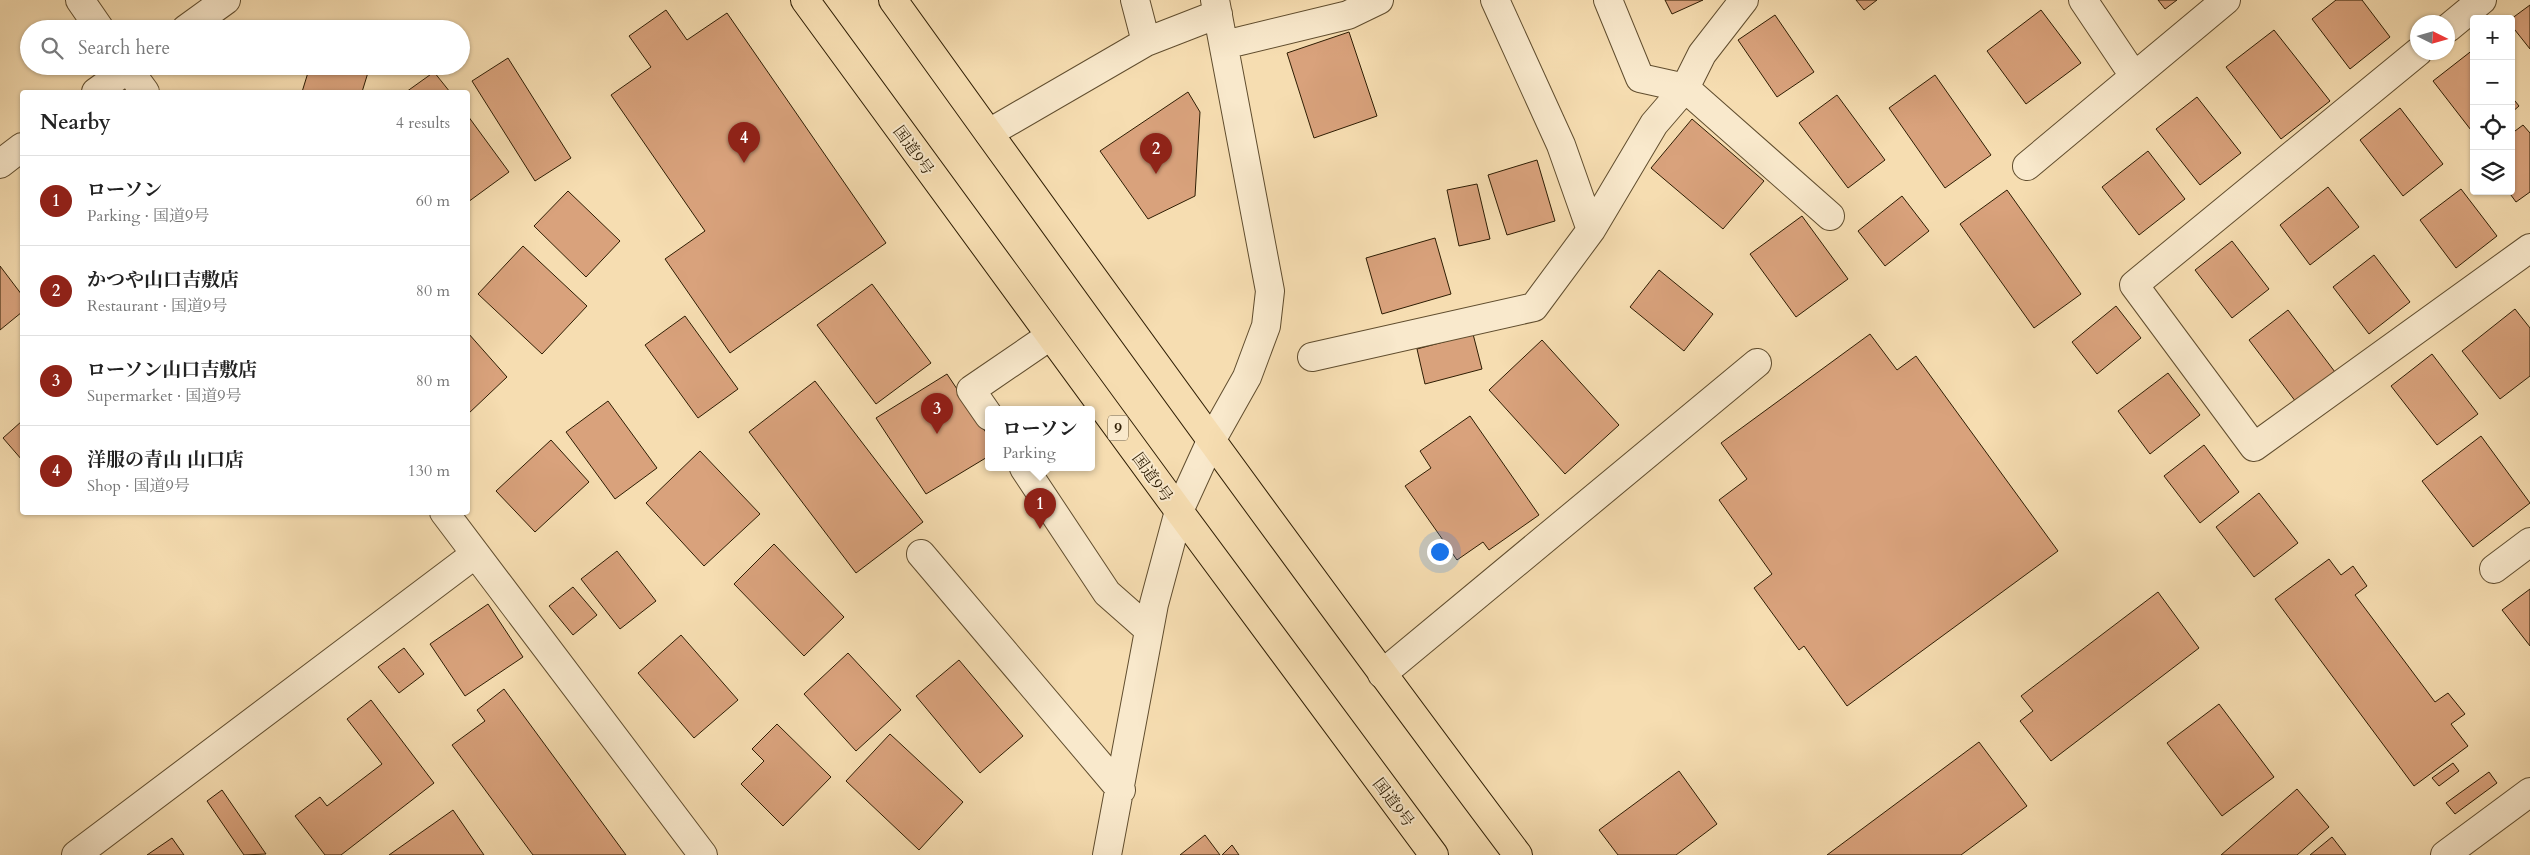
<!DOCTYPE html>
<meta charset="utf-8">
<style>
:root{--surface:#fff;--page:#f6f6f6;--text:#222;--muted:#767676;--line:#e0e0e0;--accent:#8f2418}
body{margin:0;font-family:Cardo,"Noto Serif JP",serif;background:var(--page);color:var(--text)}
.controls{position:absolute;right:15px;top:15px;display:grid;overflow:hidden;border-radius:5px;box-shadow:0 1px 4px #0004}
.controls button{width:45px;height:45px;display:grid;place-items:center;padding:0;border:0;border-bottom:1px solid var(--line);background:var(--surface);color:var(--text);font:25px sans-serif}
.compass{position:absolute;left:2410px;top:15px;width:45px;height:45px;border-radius:50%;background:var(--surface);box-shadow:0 1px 4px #0004;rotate:95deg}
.you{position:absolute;left:1439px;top:551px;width:18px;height:18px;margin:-12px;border:4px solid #fff;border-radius:50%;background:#1a73e8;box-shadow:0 0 0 8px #1a73e833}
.badge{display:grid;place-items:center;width:32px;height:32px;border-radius:50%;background:var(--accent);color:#fff;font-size:16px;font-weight:700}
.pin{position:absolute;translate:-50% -41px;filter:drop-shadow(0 1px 2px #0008)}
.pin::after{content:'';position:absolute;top:26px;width:18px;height:15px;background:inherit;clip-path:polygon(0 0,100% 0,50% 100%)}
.popup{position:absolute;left:985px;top:406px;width:110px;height:65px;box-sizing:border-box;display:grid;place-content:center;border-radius:5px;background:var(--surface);filter:drop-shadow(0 1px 4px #0005);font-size:16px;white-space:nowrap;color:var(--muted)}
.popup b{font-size:19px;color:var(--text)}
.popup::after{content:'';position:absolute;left:50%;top:100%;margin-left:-10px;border:10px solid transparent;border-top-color:var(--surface)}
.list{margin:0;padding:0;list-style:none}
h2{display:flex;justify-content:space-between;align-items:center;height:65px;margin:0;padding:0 20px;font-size:21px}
h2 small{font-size:16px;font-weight:400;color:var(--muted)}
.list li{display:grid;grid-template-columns:32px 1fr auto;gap:15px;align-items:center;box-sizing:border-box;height:90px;padding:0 20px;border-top:1px solid var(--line)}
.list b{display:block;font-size:19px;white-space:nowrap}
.list p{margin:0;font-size:16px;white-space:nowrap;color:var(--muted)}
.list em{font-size:16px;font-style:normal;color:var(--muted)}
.icon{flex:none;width:28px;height:28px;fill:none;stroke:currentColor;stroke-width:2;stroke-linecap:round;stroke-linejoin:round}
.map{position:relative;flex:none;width:2530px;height:855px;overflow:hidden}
.search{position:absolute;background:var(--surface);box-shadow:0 1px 4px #0004;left:20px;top:20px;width:450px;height:55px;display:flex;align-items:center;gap:12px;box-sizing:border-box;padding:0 18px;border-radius:28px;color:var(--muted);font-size:19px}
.panel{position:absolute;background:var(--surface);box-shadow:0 1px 4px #0004;left:20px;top:90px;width:450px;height:425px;border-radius:5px}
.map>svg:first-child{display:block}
</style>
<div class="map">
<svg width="2530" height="855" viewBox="0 0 2530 855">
<rect width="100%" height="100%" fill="#f6ddb1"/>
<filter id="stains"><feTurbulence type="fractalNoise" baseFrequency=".004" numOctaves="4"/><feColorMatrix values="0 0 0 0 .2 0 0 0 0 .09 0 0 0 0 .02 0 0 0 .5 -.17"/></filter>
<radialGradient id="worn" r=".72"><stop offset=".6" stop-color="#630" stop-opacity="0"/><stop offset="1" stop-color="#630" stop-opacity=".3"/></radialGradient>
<path fill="#d9a27c" stroke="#2e1d03" d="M 1665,0 L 1703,0 L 1672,14 Z
M 1856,0 L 1877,0 L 1864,10 Z
M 2158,0 L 2177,0 L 2165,9 Z
M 2336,0 L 2362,0 L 2390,37 L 2350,69 L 2312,19 Z
M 2530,5 L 2530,49 L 2511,25 L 2511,19 Z
M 666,10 L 687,40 L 727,13 L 886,243 L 730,353 L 665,259 L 705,231 L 611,95 L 651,67 L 629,36 Z
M 2041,10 L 2081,63 L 2026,104 L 1987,51 Z
M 1775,15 L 1814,72 L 1777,97 L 1738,40 Z
M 2274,30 L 2330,101 L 2281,139 L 2226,67 Z
M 1349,32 L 1377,116 L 1314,138 L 1287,53 Z
M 2474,49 L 2474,134 L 2433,81 Z
M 508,58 L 571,158 L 535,181 L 472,81 Z
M 310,66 L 370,66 L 362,92 L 302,92 Z
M 434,72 L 450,92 L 406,92 Z
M 1935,75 L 1991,155 L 1945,188 L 1889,108 Z
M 1188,92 L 1200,112 L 1195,196 L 1148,219 L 1100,151 Z
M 1837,95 L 1885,160 L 1848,188 L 1799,123 Z
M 2511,96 L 2519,106 L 2511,113 Z
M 2197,97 L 2241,153 L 2200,185 L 2156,129 Z
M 2400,108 L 2443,164 L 2403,196 L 2360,140 Z
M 468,116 L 509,172 L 468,202 Z
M 1692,119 L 1764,181 L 1723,229 L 1651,168 Z
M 2523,125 L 2530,133 L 2530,192 L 2516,202 L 2508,191 L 2511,191 L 2511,134 Z
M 2148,151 L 2185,199 L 2139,235 L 2102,187 Z
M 1537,160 L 1555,221 L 1507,235 L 1488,175 Z
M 1477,184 L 1490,239 L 1459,246 L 1447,190 Z
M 2328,187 L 2359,227 L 2310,265 L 2280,225 Z
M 2461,189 L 2497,236 L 2456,268 L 2420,220 Z
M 2007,190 L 2081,294 L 2034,328 L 1960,224 Z
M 568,191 L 620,241 L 586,277 L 534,226 Z
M 1902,196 L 1929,231 L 1885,266 L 1858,231 Z
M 1802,216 L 1848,279 L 1796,317 L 1750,254 Z
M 1435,238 L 1451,294 L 1382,314 L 1366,258 Z
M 2232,241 L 2269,289 L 2232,318 L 2195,270 Z
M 523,246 L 587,306 L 542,354 L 478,294 Z
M 2374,255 L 2410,302 L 2369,334 L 2333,287 Z
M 0,266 L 22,295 L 22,312 L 0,330 Z
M 1659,270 L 1713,314 L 1684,351 L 1630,307 Z
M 872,284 L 931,363 L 876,404 L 817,325 Z
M 2116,306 L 2141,338 L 2097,374 L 2072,342 Z
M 2515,309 L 2530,328 L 2530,376 L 2500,399 L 2462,351 Z
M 2288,310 L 2335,372 L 2296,402 L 2249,340 Z
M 685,316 L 738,389 L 698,418 L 645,345 Z
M 468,333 L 507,377 L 468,414 Z
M 1473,334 L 1482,369 L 1425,384 L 1417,349 Z
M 1870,334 L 1897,370 L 1916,356 L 2058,551 L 1847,706 L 1804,646 L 1799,650 L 1754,588 L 1772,574 L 1719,500 L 1747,479 L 1721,443 Z
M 1542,340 L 1619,425 L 1565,474 L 1489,390 Z
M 2432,354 L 2478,414 L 2437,445 L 2391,386 Z
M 2168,373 L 2200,415 L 2150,454 L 2118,411 Z
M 947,374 L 989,437 L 989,456 L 926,494 L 876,418 Z
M 815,381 L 923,522 L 856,573 L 749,432 Z
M 608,401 L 657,468 L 615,499 L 566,432 Z
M 1470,416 L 1539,515 L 1489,550 L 1483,542 L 1457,560 L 1405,486 L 1431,468 L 1420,451 Z
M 22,421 L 22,460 L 3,438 Z
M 2481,436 L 2530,503 L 2473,547 L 2422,481 Z
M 551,440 L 589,482 L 535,532 L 496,491 Z
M 2204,445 L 2239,492 L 2200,523 L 2164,476 Z
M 700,451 L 760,514 L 704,566 L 646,503 Z
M 2259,493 L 2298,543 L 2254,577 L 2216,527 Z
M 774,544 L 844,617 L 804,656 L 734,584 Z
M 617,551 L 656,601 L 620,629 L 581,579 Z
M 2329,559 L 2341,575 L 2353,566 L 2367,586 L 2355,595 L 2435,702 L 2448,693 L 2465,714 L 2451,724 L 2468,746 L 2414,786 L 2275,599 Z
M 573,587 L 597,615 L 573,635 L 549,606 Z
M 2530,589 L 2530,646 L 2502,610 Z
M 2158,592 L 2199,648 L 2051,761 L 2020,721 L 2033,711 L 2021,696 Z
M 488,604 L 523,657 L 465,696 L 430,644 Z
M 681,635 L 738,700 L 694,738 L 638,673 Z
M 404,648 L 424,674 L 399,693 L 378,667 Z
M 848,653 L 901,710 L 856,751 L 804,694 Z
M 959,660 L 1023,736 L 980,773 L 916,696 Z
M 504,689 L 626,855 L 533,855 L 452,745 L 485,721 L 477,710 Z
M 371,700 L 434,783 L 341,855 L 325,855 L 295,816 L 320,797 L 327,806 L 382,764 L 347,719 Z
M 2219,704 L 2274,777 L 2222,816 L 2167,743 Z
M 777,724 L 831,777 L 783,826 L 741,784 L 764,761 L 752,749 Z
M 890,734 L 963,802 L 919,850 L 846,781 Z
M 1979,742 L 2027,806 L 1961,855 L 1827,855 Z
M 2453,763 L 2459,771 L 2439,786 L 2432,778 Z
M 1679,771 L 1717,824 L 1676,855 L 1618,855 L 1599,830 Z
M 2489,772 L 2497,783 L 2455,814 L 2446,803 Z
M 2297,789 L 2329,827 L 2297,855 L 2221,855 Z
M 222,790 L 266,854 L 244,855 L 207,801 Z
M 453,810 L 484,855 L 389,855 Z
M 1205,835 L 1220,855 L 1180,855 Z
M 2332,837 L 2346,855 L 2310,855 Z
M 172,838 L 184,855 L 147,855 Z
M 1232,845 L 1239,855 L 1222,855 Z"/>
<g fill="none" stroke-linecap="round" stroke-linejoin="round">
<g stroke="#604d2e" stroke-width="30">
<path id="minor" d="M 80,0 L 100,29
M 1135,0 L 1146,42
M 1495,0 L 1561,145 L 1591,230
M 1608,0 L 1640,78 L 1685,88 L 1830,216
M 2083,0 L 2134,76
M 2448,28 L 2482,0
M 186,29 L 226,0
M 1224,45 L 1348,15 L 1379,0
M 2418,52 L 2134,285 L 2254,447 L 2530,248
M 126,66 L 145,92
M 96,92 L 132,66
M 989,133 L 1146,42 L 1218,14
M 0,164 L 22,147
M 2027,166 L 2226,0
M 1312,357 L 1534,307 L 1591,230 L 1654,124 L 1685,88 L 1702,54 L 1744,0
M 989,416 L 971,390 L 1050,336
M 1024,468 L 1107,593 L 1149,630
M 444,512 L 703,855
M 921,554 L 1121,790
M 2494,569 L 2530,542
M 1382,674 L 1757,363
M 76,855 L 474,555
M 1107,855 L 1154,604 L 1179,511 L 1211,441 L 1247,377 L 1266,326 L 1270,291 L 1215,0
M 2445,855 L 2530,792"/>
</g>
<g stroke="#2e1d03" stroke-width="30">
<path id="highway" d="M 805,0 L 1179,511 L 1434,855
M 893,0 C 1099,287 1306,573 1518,855"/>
</g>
<use href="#minor" stroke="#f9e9cc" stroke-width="28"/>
<use href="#highway" stroke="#f6ddb1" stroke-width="28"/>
</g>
<g text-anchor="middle" stroke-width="4" stroke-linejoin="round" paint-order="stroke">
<rect fill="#f9e9cc" stroke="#6b5a3f" stroke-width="1" x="1108" y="415.5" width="20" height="25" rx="4"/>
<g font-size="15" font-weight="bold" fill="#2e1d03">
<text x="1118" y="433">9</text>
</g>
<g font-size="16" fill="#2e1d03" stroke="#f9e9cc">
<text transform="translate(914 150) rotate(54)" y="6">国道9号</text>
<text transform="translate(1153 477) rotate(54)" y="6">国道9号</text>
<text transform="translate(1394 802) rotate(53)" y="6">国道9号</text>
</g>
</g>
<rect width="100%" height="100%" filter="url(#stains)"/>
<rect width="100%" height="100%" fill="url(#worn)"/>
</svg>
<div class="controls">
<button>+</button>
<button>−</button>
<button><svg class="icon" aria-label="locate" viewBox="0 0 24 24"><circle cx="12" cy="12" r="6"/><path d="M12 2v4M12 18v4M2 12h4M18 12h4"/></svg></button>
<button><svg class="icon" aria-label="layers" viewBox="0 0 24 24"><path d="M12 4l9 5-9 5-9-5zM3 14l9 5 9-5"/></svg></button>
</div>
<svg class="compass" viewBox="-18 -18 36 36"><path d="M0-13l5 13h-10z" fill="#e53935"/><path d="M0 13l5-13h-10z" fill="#767676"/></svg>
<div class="you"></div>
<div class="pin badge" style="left:1040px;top:529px">1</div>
<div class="popup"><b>ローソン</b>Parking</div>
<div class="pin badge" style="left:1156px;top:174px">2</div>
<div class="pin badge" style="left:937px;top:434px">3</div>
<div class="pin badge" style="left:744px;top:163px">4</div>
<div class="search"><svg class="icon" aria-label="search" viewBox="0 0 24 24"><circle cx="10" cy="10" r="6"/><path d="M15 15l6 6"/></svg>Search here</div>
<section class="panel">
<h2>Nearby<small>4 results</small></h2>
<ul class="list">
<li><span class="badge">1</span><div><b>ローソン</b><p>Parking · 国道9号</p></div><em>60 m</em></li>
<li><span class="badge">2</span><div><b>かつや山口吉敷店</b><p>Restaurant · 国道9号</p></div><em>80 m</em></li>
<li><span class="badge">3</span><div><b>ローソン山口吉敷店</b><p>Supermarket · 国道9号</p></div><em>80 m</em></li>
<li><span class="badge">4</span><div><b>洋服の青山 山口店</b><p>Shop · 国道9号</p></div><em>130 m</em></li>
</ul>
</section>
</div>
